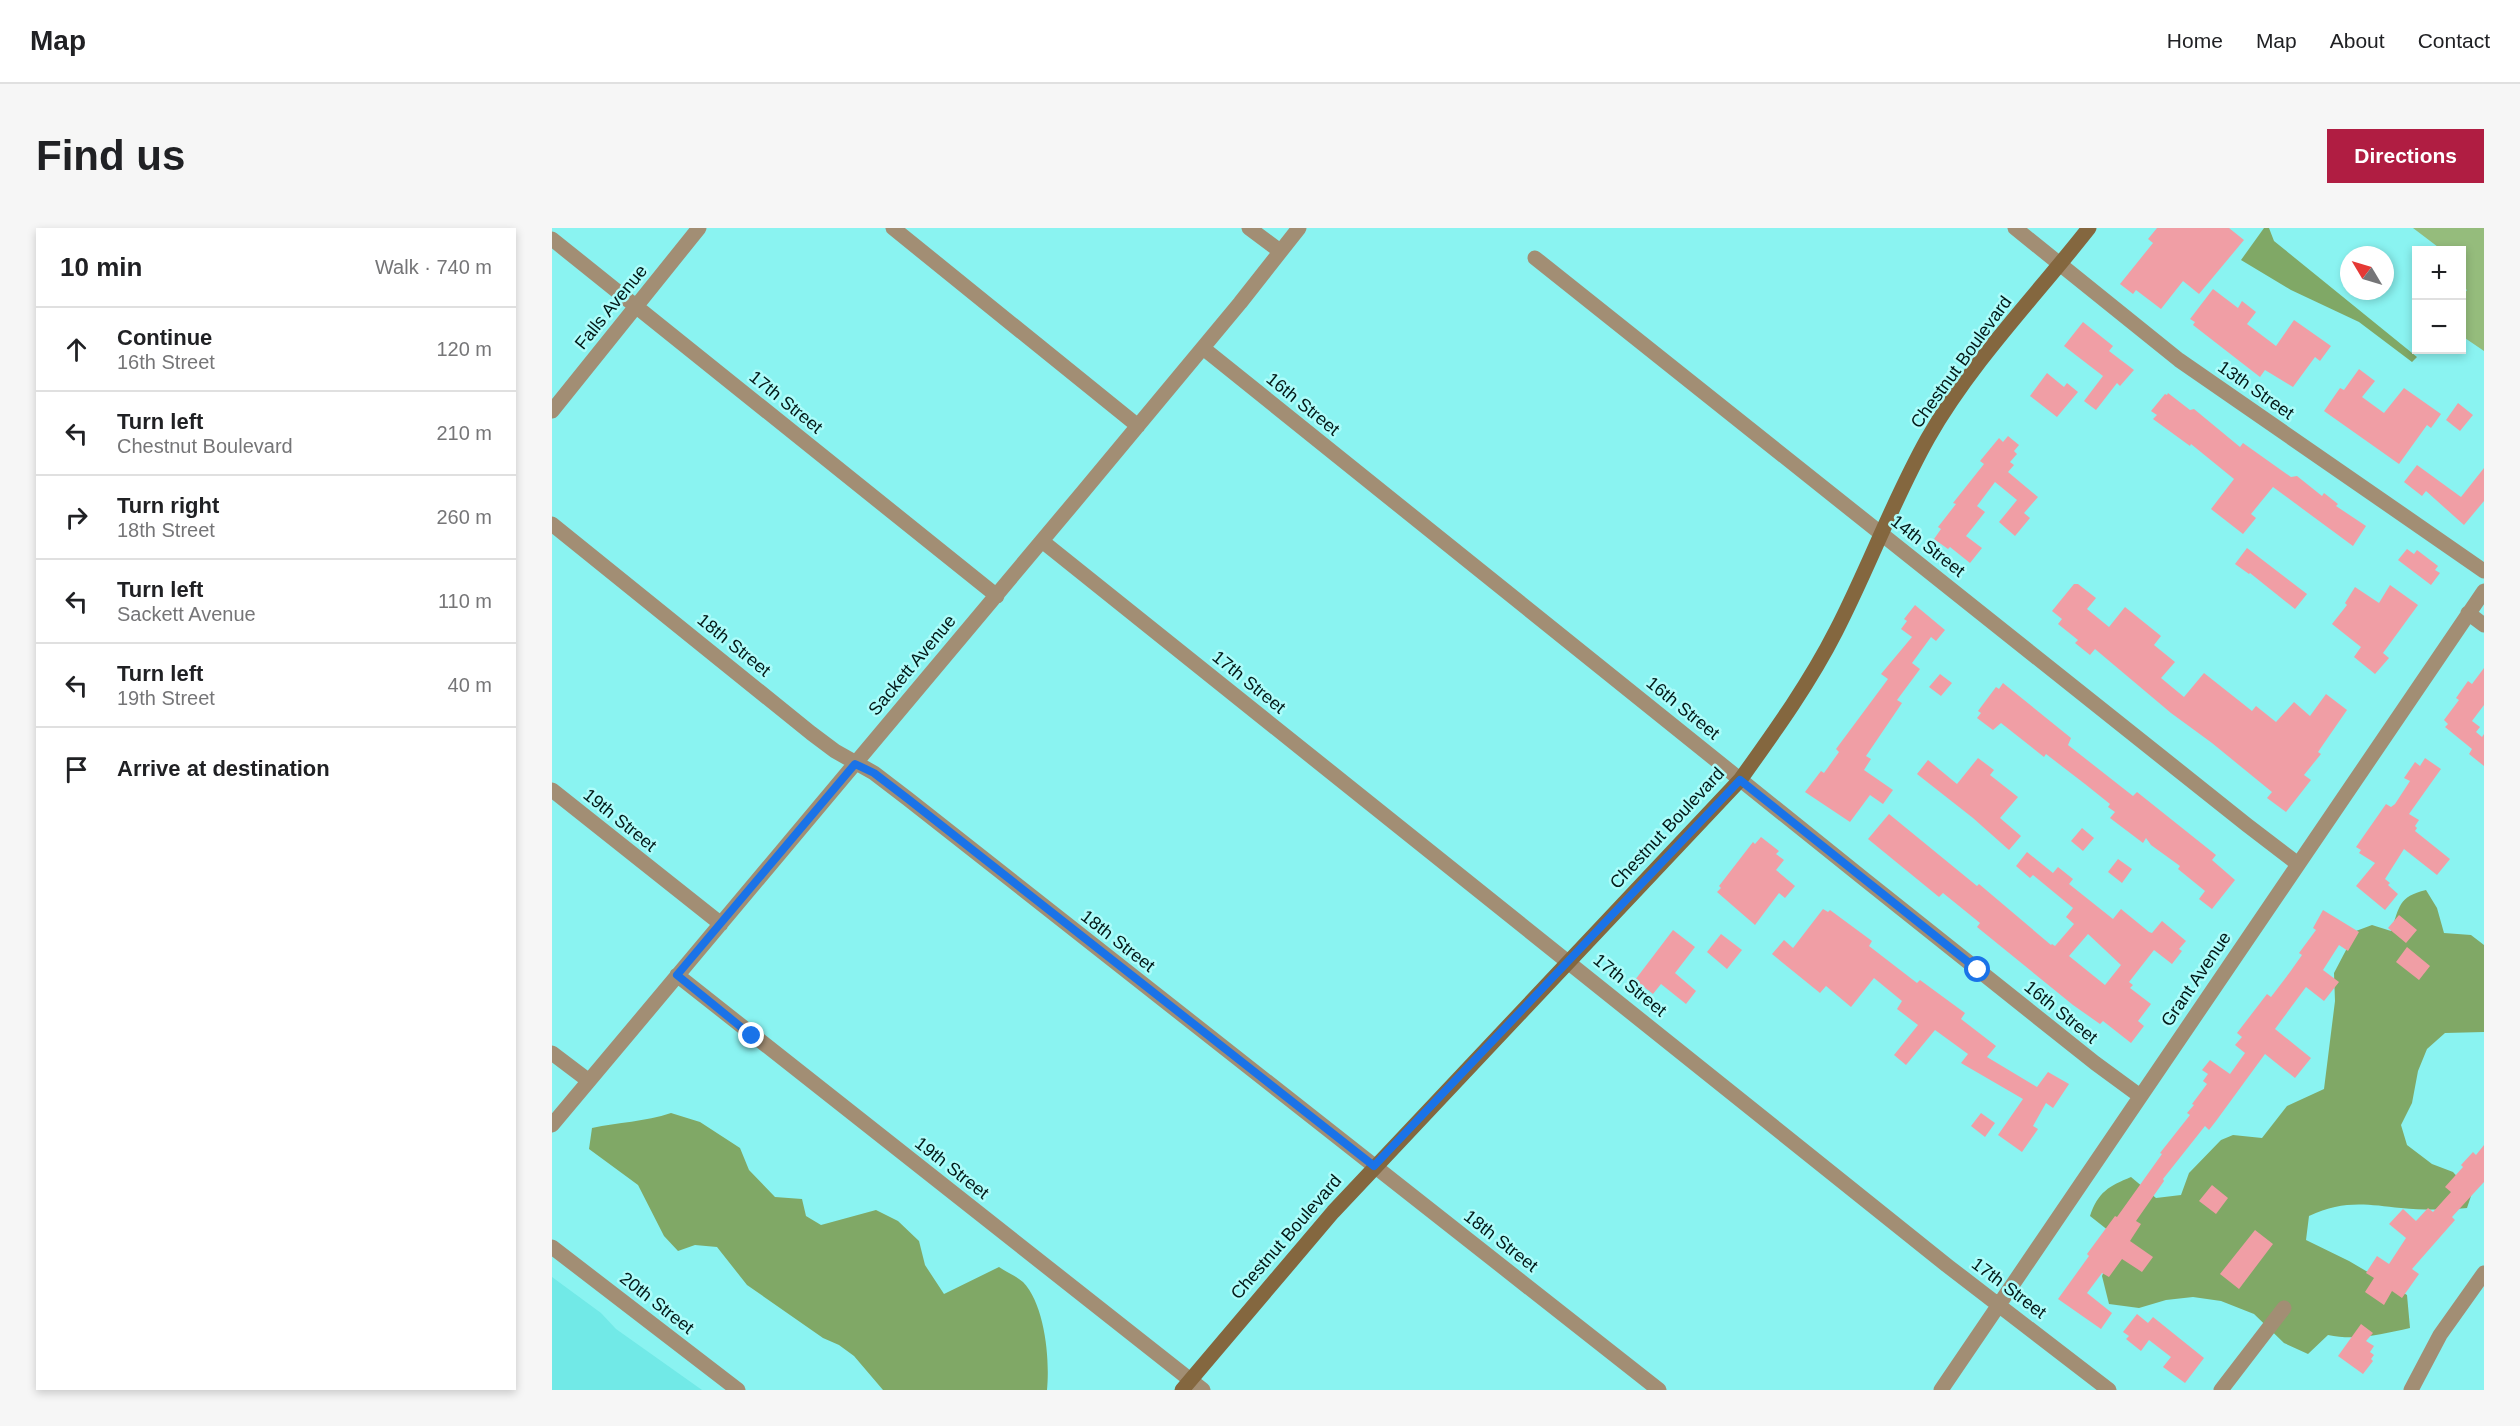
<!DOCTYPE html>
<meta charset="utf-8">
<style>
:root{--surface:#fff;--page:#f6f6f6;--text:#202124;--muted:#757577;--line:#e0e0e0;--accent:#b01d42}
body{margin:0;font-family:Helvetica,sans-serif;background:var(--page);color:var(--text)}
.controls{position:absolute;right:18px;top:18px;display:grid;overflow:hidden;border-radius:0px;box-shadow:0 3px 9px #0003}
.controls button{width:54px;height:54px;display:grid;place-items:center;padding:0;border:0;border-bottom:2px solid var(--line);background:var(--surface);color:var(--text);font:30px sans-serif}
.compass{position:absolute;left:1788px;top:18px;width:54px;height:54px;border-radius:50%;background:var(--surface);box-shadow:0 3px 9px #0003;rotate:308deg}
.stop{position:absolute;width:18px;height:18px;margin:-14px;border:4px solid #1a73e8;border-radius:50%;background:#fff}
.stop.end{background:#1a73e8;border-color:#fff;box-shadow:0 2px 6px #0008}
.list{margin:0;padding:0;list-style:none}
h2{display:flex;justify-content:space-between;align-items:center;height:78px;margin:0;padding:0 24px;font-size:26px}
h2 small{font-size:20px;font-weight:400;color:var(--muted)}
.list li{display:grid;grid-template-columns:39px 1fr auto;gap:18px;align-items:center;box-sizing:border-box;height:84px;padding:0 24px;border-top:2px solid var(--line)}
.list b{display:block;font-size:22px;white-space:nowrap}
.list p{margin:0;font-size:20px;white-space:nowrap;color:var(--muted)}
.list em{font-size:20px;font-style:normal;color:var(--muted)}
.icon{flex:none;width:33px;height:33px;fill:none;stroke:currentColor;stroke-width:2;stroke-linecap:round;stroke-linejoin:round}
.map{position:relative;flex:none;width:1932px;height:1162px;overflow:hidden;border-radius:0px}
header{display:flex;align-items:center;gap:36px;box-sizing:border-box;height:84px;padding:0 30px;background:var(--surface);border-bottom:2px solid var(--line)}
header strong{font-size:28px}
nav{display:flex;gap:33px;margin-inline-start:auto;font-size:21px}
.intro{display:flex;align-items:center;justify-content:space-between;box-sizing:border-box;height:144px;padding:0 36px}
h1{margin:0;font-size:42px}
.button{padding:15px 27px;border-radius:0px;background:var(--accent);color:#fff;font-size:21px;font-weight:700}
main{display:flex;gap:36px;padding:0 36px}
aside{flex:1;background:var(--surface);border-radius:0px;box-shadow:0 3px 9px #0003}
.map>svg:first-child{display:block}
</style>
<header>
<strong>Map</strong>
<nav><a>Home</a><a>Map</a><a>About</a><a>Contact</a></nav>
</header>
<div class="intro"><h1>Find us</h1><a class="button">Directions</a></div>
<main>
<aside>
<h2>10 min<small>Walk · 740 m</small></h2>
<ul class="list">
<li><svg class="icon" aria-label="ahead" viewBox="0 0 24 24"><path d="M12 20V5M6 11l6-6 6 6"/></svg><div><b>Continue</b><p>16th Street</p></div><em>120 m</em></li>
<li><svg class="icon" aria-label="left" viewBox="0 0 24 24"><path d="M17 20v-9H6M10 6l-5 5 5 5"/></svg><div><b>Turn left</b><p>Chestnut Boulevard</p></div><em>210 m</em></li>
<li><svg class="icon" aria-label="right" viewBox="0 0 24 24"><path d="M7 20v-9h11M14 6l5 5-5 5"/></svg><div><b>Turn right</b><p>18th Street</p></div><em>260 m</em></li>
<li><svg class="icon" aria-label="left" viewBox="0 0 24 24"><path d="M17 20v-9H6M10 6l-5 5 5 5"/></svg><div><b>Turn left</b><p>Sackett Avenue</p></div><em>110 m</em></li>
<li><svg class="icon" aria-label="left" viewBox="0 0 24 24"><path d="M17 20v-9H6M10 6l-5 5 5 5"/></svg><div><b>Turn left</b><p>19th Street</p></div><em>40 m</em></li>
<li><svg class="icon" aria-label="arrive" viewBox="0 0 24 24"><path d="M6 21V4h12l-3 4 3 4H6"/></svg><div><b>Arrive at destination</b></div></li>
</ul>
</aside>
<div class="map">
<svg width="1932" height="1162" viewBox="0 0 1932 1162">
<rect width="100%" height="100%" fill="#8af3f1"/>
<path fill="#71e9e7" d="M 0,1049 L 49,1085 L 64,1101 L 150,1162 L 0,1162 Z"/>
<path fill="#95bc7c" d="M 1861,0 L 1932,0 L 1932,123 L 1910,108 L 1910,69 L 1915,62 L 1910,58 L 1910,22 L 1890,22 Z"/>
<path fill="#80a866" d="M 1712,0 L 1717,0 L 1722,13 L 1865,129 L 1860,134 L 1807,94 L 1739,62 L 1689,32 Z
M 1874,662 L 1885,680 L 1892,705 L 1919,707 L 1932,717 L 1932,804 L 1893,805 L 1875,821 L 1866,843 L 1860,875 L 1849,897 L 1855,917 L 1880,936 L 1901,944 L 1920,965 L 1915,980 C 1892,982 1871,982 1849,980 C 1813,976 1791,972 1757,988 L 1754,1012 L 1797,1033 L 1855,1067 L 1858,1100 C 1831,1106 1804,1113 1776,1107 L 1756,1126 L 1732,1115 L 1702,1086 L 1669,1073 L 1641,1069 L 1614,1072 L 1587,1080 L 1557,1076 L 1550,1048 L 1560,1024 L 1557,1003 L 1538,988 C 1546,964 1557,958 1579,949 L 1604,970 L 1629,967 L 1637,945 L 1669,912 L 1681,907 L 1710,910 L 1735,878 L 1772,861 L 1783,773 L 1782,745 L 1804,703 L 1820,697 L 1839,703 C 1848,678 1846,669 1874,662 Z
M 119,885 L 148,894 L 188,920 L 197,942 L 223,969 L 250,971 L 254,988 L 269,997 L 324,982 L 346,993 L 367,1013 L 373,1037 L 392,1066 L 447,1039 C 454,1044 464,1048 471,1054 C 493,1077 498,1131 495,1162 L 331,1162 L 302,1128 L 287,1117 L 271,1110 L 195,1057 L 165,1019 L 143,1017 L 126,1023 L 112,1008 L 86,957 L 37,921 L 40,900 C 66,894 93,894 119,885 Z"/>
<path fill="#f09ea5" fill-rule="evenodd" d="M 1605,0 L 1677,0 L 1692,12 L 1647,66 L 1631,53 L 1609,81 L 1584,62 L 1581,66 L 1568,56 L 1601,15 L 1596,11 Z
M 1661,61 L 1686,80 L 1690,73 L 1704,84 L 1695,96 L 1724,118 L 1742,92 L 1779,118 L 1768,133 L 1763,129 L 1741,159 L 1713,142 L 1708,149 L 1641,97 L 1643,94 L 1638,91 Z
M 1531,94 L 1561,118 L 1557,123 L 1582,142 L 1568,158 L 1565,155 L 1544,182 L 1532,173 L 1551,148 L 1512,118 Z
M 1807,141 L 1823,153 L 1810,169 L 1832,185 L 1852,160 L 1889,186 L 1879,200 L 1875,197 L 1847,236 L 1772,183 L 1788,160 L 1792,162 Z
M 1495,145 L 1512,159 L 1515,155 L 1526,164 L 1505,189 L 1478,168 Z
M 1616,165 L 1638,182 L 1642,181 L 1688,219 L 1691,215 L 1739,249 L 1745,248 L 1770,268 L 1772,265 L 1786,276 L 1784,278 L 1814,298 L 1801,318 L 1721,259 L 1699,286 L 1704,290 L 1691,306 L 1659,281 L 1682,251 L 1639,216 L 1638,218 L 1601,191 L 1605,187 L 1599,183 L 1613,166 L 1615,167 Z
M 1906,175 L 1921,187 L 1908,203 L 1894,192 Z
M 1456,208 L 1467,217 L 1462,223 L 1465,226 L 1458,234 L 1462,237 L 1456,244 L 1486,269 L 1472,285 L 1478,290 L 1463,308 L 1447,294 L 1465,272 L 1443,254 L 1425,278 L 1433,284 L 1414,308 L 1430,320 L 1418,335 L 1398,319 L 1396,321 L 1382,311 L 1389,301 L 1386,299 L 1404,276 L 1401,275 L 1432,236 L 1428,233 L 1447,210 L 1451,214 Z
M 1865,237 L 1909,269 L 1932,240 L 1932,273 L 1912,297 L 1874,263 L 1870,268 L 1852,254 Z
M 1695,320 L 1755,366 L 1743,381 L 1698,345 L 1697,346 L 1683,336 Z
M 1855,321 L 1862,326 L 1865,322 L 1886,338 L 1883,342 L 1888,345 L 1879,357 L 1846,332 Z
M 1522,356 L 1526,356 L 1544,370 L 1535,381 L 1557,399 L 1573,379 L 1609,408 L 1602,417 L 1623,434 L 1609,450 L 1632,469 L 1652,445 L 1700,483 L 1704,478 L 1724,494 L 1742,474 L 1758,488 L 1774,466 L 1795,482 L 1766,524 L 1769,526 L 1752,547 L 1759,552 L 1734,584 L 1715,570 L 1720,564 L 1660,515 L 1619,485 L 1543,421 L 1538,427 L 1523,415 L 1526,412 L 1506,396 L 1510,391 L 1500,383 Z
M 1838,357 L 1866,377 L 1831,425 L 1837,430 L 1823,446 L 1802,429 L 1809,419 L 1780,396 L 1795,377 L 1793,375 L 1803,359 L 1827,375 Z
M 1363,377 L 1393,402 L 1384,413 L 1379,409 L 1360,435 L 1368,441 L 1345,472 L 1350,475 L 1314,528 L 1319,531 L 1312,542 L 1341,562 L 1331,576 L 1318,567 L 1298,594 L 1253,564 L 1269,543 L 1272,545 L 1287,524 L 1284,521 L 1336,451 L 1329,446 L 1360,409 L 1349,401 L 1355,393 L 1352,391 Z
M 1932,440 L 1932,477 L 1920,493 L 1928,499 L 1924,504 L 1930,509 L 1932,506 L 1932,538 L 1917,526 L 1920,521 L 1893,499 L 1896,496 L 1892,492 L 1907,472 L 1904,470 L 1916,453 L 1920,456 Z
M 1388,446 L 1400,455 L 1389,468 L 1377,459 Z
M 1451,455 L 1519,510 L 1516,517 L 1581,568 L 1585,564 L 1664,627 L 1660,632 L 1683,652 L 1660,681 L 1647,671 L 1653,663 L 1626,641 L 1628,638 L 1599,617 L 1594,610 L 1591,615 L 1558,590 L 1563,584 L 1556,579 L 1558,576 L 1533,556 L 1494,526 L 1492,529 L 1449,495 L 1441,502 L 1425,490 L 1429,485 L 1426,483 L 1444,459 L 1447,461 Z
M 1426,530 L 1442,542 L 1438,547 L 1466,569 L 1448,590 L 1469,608 L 1457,622 L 1421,590 L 1365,546 L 1376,532 L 1405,556 Z
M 1873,530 L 1889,541 L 1857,586 L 1867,592 L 1863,598 L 1865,600 L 1863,603 L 1898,631 L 1885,647 L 1852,621 L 1833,651 L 1838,655 L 1836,657 L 1846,666 L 1833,682 L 1804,658 L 1823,635 L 1807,625 L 1809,622 L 1804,619 L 1834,576 L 1839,579 L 1843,576 L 1858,553 L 1852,550 L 1863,534 L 1868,538 Z
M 1337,586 L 1425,658 L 1427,656 L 1499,717 L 1500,716 L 1503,718 L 1522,696 L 1514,689 L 1521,680 L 1481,647 L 1478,650 L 1464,638 L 1475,624 L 1501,645 L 1506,639 L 1521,651 L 1517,656 L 1561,691 L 1569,681 L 1597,704 L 1600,705 L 1610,693 L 1634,713 L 1627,721 L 1630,723 L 1620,736 L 1602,722 L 1577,754 L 1581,757 L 1578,760 L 1599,776 L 1586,793 L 1592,798 L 1579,815 L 1551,793 L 1548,796 L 1521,777 L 1425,699 L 1428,695 L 1391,665 L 1387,669 L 1316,611 ZM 1536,706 L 1569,737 L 1553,757 L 1517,728 Z
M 1530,600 L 1542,610 L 1531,623 L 1519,613 Z
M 1209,609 L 1227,623 L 1224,626 L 1232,632 L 1224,642 L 1243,658 L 1233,670 L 1227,665 L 1203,697 L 1165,664 L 1169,660 L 1167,658 L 1201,614 L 1203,616 Z
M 1566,631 L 1580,641 L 1570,655 L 1556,644 Z
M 1271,681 L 1276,684 L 1278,682 L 1320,713 L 1317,718 L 1365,755 L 1368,752 L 1413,785 L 1409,791 L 1444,818 L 1435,829 L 1485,859 L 1496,844 L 1517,856 L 1501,880 L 1494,875 L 1481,898 L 1486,901 L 1470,924 L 1446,907 L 1471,871 L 1409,835 L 1416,826 L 1383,802 L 1354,837 L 1342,827 L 1366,797 L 1345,781 L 1350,773 L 1322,750 L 1299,779 L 1274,758 L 1268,765 L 1220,726 L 1232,712 L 1241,720 Z
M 1771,682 L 1807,704 L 1796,723 L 1787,717 L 1771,742 L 1787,754 L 1772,773 L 1754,759 L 1723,801 L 1759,830 L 1743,850 L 1713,826 L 1664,893 L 1657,902 L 1653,898 L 1611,951 L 1612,953 L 1584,993 L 1589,996 L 1578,1013 L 1601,1029 L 1590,1044 L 1570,1031 L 1557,1049 L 1550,1045 L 1535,1065 L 1560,1085 L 1549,1101 L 1506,1071 L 1537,1028 L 1535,1026 L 1563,988 L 1565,989 L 1610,926 L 1608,925 L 1638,887 L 1635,885 L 1642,877 L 1640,876 L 1655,856 L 1651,853 L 1656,846 L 1650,842 L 1658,832 L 1678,846 L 1693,825 L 1683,817 L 1690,809 L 1685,805 L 1715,766 L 1719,769 L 1738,744 L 1750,727 L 1747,725 L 1764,702 L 1761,700 Z
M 1847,687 L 1865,702 L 1854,715 L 1836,700 Z
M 1121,702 L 1143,719 L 1123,745 L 1144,763 L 1134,776 L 1109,756 L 1101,766 L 1083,752 Z
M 1169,706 L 1190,722 L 1175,741 L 1155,724 Z
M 1855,719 L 1878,738 L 1867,752 L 1844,734 Z
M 1429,885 L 1443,895 L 1433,909 L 1419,898 Z
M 1932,917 L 1932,954 L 1900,989 L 1903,992 L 1860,1041 L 1867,1046 L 1850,1070 L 1840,1063 L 1832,1077 L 1813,1064 L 1822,1050 L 1814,1045 L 1825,1028 L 1837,1036 L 1854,1010 L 1837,996 L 1851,981 L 1864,993 L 1876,980 L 1881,984 L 1899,964 L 1893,959 L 1911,939 L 1909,937 L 1921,924 L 1924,927 Z
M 1660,957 L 1676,970 L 1664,986 L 1647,973 Z
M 1703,1002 L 1721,1016 L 1687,1061 L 1668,1046 Z
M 1585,1086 L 1596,1095 L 1601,1089 L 1652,1130 L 1633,1155 L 1611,1139 L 1619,1129 L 1597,1112 L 1589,1123 L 1574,1111 L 1577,1108 L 1571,1104 Z
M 1809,1096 L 1821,1105 L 1814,1113 L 1822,1118 L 1818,1124 L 1822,1127 L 1819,1131 L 1821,1133 L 1811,1146 L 1786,1128 Z"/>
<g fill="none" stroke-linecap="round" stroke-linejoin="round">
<path stroke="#a28e74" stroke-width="15" d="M 341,0 L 586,198
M 697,0 L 728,23
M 1463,0 L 1627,132 L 1932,343
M 0,11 L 445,368
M 983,30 L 1695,597 L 1746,636
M 651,120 L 1312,651 L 1543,835 L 1588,868
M 0,183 L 147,0
M 0,296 L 259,505 L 283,523 L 322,545 L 356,571 L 1107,1162
M 490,313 L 1397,1039 L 1557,1162
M 1916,385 L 1932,397
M 0,562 L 169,696
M 125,747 L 651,1162
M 0,825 L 37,853
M 0,897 L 530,265 L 688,75 L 747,0
M 0,1019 L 186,1162
M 1389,1162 L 1932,363
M 1669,1162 L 1732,1080
M 1859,1162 L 1888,1107 L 1932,1045"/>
<path stroke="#84673f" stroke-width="15" d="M 630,1162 L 781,984 L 1188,552 C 1223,503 1257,456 1284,403 C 1317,339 1341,272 1376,210 C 1420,133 1483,69 1537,0"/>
</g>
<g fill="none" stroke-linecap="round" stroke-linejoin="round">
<path stroke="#1a73e8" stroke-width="8" d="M 200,808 L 125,747 L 303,536 L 322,545 L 356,571 L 822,938 L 1188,552 L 1426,742"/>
</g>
<g text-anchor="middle" stroke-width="5" stroke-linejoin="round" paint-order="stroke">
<g font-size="18" fill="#021918" stroke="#acfcfa">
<text transform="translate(59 79) rotate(-51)" y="6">Falls Avenue</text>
<text transform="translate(1409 134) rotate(-54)" y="6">Chestnut Boulevard</text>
<text transform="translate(1704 162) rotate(35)" y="6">13th Street</text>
<text transform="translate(234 174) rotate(39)" y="6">17th Street</text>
<text transform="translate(751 176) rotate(39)" y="6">16th Street</text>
<text transform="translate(1376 318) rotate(38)" y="6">14th Street</text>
<text transform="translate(182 417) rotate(39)" y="6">18th Street</text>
<text transform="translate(360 437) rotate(-50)" y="6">Sackett Avenue</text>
<text transform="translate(697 454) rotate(39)" y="6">17th Street</text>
<text transform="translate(1131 480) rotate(39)" y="6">16th Street</text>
<text transform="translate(68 592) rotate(39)" y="6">19th Street</text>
<text transform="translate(1115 600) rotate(-47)" y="6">Chestnut Boulevard</text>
<text transform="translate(566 713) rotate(38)" y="6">18th Street</text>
<text transform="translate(1644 751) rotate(-56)" y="6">Grant Avenue</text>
<text transform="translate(1078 757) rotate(39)" y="6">17th Street</text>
<text transform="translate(1509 784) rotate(39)" y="6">16th Street</text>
<text transform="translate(400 940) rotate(38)" y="6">19th Street</text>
<text transform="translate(734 1009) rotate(-49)" y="6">Chestnut Boulevard</text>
<text transform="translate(949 1013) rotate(38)" y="6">18th Street</text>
<text transform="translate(1457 1060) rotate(37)" y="6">17th Street</text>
<text transform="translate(105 1075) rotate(38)" y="6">20th Street</text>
</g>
</g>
</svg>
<div class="controls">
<button>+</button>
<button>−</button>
</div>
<svg class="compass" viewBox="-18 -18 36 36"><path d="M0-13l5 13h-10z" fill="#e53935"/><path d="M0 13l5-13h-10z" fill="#757577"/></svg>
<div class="stop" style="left:1426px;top:742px"></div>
<div class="stop end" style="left:200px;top:808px"></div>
</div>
</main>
